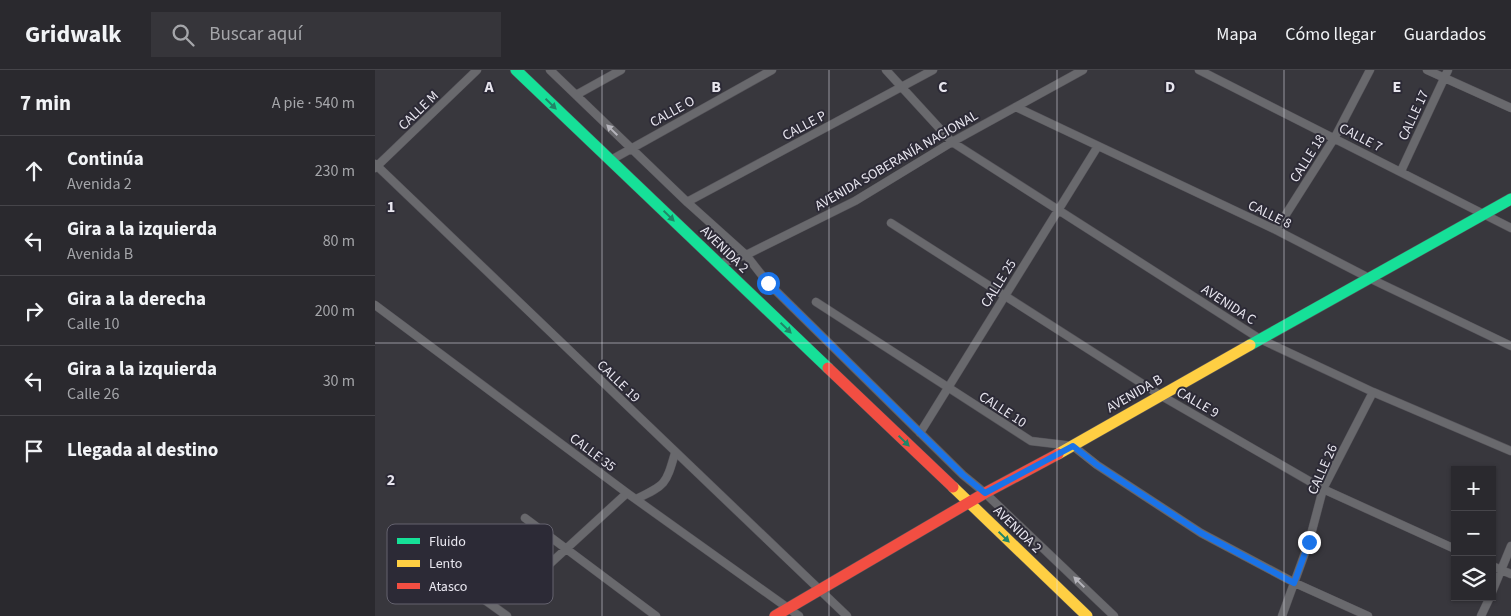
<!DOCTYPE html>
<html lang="es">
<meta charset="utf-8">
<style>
:root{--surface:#2a292e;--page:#36353a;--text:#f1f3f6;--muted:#a5a6aa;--line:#46454a}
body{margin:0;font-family:"Source Sans 3",sans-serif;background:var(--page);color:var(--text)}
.controls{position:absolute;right:15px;bottom:15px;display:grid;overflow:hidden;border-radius:0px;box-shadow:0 1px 4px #0004}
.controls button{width:45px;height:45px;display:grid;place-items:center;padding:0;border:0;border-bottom:1px solid var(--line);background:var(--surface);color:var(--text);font:25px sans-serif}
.stop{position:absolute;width:15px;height:15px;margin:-11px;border:4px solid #1a73e8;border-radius:50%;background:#fff}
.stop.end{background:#1a73e8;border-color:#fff;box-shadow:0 1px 5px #0008}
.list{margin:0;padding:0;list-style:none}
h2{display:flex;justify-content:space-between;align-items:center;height:65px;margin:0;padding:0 20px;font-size:21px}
h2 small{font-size:16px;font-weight:400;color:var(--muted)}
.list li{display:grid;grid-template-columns:32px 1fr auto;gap:15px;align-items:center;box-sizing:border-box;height:70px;padding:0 20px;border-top:1px solid var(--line)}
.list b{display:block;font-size:19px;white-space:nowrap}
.list p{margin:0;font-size:16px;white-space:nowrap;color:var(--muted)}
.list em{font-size:16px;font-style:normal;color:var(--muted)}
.icon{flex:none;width:28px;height:28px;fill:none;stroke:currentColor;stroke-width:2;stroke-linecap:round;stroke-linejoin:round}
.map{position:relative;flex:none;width:1136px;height:546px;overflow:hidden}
header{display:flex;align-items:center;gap:30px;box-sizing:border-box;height:70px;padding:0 25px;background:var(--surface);border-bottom:1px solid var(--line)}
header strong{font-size:24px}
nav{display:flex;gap:28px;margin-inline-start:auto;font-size:18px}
.search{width:350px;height:45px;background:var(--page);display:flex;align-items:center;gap:12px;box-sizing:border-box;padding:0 18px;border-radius:0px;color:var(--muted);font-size:19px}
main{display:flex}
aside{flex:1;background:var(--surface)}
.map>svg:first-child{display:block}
</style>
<header>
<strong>Gridwalk</strong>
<div class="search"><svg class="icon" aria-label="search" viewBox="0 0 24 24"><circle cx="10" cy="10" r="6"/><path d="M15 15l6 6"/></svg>Buscar aquí</div>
<nav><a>Mapa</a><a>Cómo llegar</a><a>Guardados</a></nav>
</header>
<main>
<aside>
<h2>7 min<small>A pie · 540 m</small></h2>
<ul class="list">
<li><svg class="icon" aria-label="ahead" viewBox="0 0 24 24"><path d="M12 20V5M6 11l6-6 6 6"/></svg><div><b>Continúa</b><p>Avenida 2</p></div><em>230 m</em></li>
<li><svg class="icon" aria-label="left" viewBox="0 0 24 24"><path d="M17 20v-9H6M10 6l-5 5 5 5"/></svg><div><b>Gira a la izquierda</b><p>Avenida B</p></div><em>80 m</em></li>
<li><svg class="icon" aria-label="right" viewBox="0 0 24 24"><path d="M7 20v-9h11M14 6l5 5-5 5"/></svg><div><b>Gira a la derecha</b><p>Calle 10</p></div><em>200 m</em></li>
<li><svg class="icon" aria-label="left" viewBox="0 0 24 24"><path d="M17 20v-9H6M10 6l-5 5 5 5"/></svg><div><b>Gira a la izquierda</b><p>Calle 26</p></div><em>30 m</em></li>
<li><svg class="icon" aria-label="arrive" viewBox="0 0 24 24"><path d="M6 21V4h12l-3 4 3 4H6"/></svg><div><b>Llegada al destino</b></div></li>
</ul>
</aside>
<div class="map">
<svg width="1136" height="546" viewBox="0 0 1136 546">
<rect width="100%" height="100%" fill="#38373d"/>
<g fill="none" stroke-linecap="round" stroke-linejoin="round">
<g stroke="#555359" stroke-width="9">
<path id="street" d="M 175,0 L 312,132 L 371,185 L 393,213 L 588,405 L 610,423 L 739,546
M 511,0 L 577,72 L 885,269 L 998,322 L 1136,381
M 824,0 L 1136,158
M 1052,0 L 1136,38
M 201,25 L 246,0
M 641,37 L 901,160 L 994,208 L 1136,276
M 236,90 L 397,0
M 0,94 L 472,546
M 0,98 L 102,0
M 1026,101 L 1073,0
M 312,132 L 558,0
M 516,153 L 785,325 L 948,419 L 1080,479
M 901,160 L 960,67 L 995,0
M 344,194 L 371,185 L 480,131 L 577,72 L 708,0
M 441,232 L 656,371 L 698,376 L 722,395 L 826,463 L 920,513 L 993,546
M 0,235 L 252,423 L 424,546
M 545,363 L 723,76
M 261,429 C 291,415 291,414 300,383
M 150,448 L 281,546
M 55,477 L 107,528 L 132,546
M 1117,496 L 1136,504
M 155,512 L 252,423
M 1117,522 L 1136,476
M 907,546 L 934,472 L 948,419 L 998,322
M 1106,546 L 1115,527"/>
</g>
<g stroke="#555359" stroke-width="12">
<path id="fast" d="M 141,0 L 453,298
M 875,275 L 1136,129"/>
</g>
<g stroke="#555359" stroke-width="12">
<path id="slow" d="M 683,384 L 875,275
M 578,417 L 712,546"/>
</g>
<g stroke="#555359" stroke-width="12">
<path id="jam" d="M 453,298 L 578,417
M 400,546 L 610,423 L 683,384"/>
</g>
<use href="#street" stroke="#69696d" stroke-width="8"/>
<use href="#fast" stroke="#16e098" stroke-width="11"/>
<use href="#slow" stroke="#ffcf43" stroke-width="11"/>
<use href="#jam" stroke="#f24e42" stroke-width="11"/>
</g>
<defs><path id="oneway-solid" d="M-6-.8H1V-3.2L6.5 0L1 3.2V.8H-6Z" transform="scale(1.25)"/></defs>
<g fill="#218567">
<use href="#oneway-solid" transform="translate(176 34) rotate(44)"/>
<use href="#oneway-solid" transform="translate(294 146) rotate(44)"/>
<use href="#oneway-solid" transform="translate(411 258) rotate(44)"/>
<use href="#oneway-solid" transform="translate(529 371) rotate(44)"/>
<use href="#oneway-solid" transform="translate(629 467) rotate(44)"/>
</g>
<g fill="#b5b4bb">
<use href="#oneway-solid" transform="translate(237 60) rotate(-136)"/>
<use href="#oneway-solid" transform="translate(704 512) rotate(-136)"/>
</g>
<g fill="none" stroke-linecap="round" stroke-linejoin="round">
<path stroke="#1a73e8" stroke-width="6" d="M 393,213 L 588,405 L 610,423 L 698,376 L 722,395 L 826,463 L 919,513 L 934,472"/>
</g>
<path fill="none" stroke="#e8e6ef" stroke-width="1" stroke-opacity="0.55" d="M 227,0 L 227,546M 454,0 L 454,546M 682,0 L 682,546M 909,0 L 909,546M 0,273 L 1136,273"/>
<g text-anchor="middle" stroke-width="4" stroke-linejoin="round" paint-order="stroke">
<g font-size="14" fill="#e8e6ef" stroke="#2c2a36">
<text transform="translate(43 40) rotate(-44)" y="5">CALLE M</text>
<text transform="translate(297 41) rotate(-29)" y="5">CALLE O</text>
<text transform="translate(1038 45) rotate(-65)" y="5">CALLE 17</text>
<text transform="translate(429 55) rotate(-28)" y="5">CALLE P</text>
<text transform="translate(986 67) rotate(27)" y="5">CALLE 7</text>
<text transform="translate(932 88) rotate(-58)" y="5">CALLE 18</text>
<text transform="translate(521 90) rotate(-30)" y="5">AVENIDA SOBERANÍA NACIONAL</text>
<text transform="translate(895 144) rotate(26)" y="5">CALLE 8</text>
<text transform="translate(350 179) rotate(44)" y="5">AVENIDA 2</text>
<text transform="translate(623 213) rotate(-58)" y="5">CALLE 25</text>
<text transform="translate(854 234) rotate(33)" y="5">AVENIDA C</text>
<text transform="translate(244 311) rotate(44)" y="5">CALLE 19</text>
<text transform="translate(759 323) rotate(-30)" y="5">AVENIDA B</text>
<text transform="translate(823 332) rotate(30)" y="5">CALLE 9</text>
<text transform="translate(628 339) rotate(33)" y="5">CALLE 10</text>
<text transform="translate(218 382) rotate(37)" y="5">CALLE 35</text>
<text transform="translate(947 399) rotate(-66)" y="5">CALLE 26</text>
<text transform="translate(643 459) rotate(44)" y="5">AVENIDA 2</text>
</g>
</g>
<rect x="12" y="454" width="166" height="80" rx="8" fill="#2c2a36" stroke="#64626e" stroke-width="1"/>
<rect x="22" y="468" width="23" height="6" fill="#16e098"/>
<rect x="22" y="490" width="23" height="7" fill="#ffcf43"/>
<rect x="22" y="513" width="23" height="6" fill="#f24e42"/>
<g font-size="14" fill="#e8e6ef">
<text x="54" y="476">Fluido</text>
<text x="54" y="498">Lento</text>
<text x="54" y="521">Atasco</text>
</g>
<g font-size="16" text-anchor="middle" font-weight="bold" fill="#e8e6ef" stroke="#2c2a36" stroke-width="4" stroke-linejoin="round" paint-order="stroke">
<text x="114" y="22">A</text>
<text x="341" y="22">B</text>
<text x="568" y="22">C</text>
<text x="795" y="22">D</text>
<text x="1022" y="22">E</text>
<text x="16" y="142">1</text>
<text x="16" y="415">2</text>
</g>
</svg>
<div class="controls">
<button>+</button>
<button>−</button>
<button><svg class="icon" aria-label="layers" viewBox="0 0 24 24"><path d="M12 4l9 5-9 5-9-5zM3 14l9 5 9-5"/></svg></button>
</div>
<div class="stop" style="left:393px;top:213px"></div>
<div class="stop end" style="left:934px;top:472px"></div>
</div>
</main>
